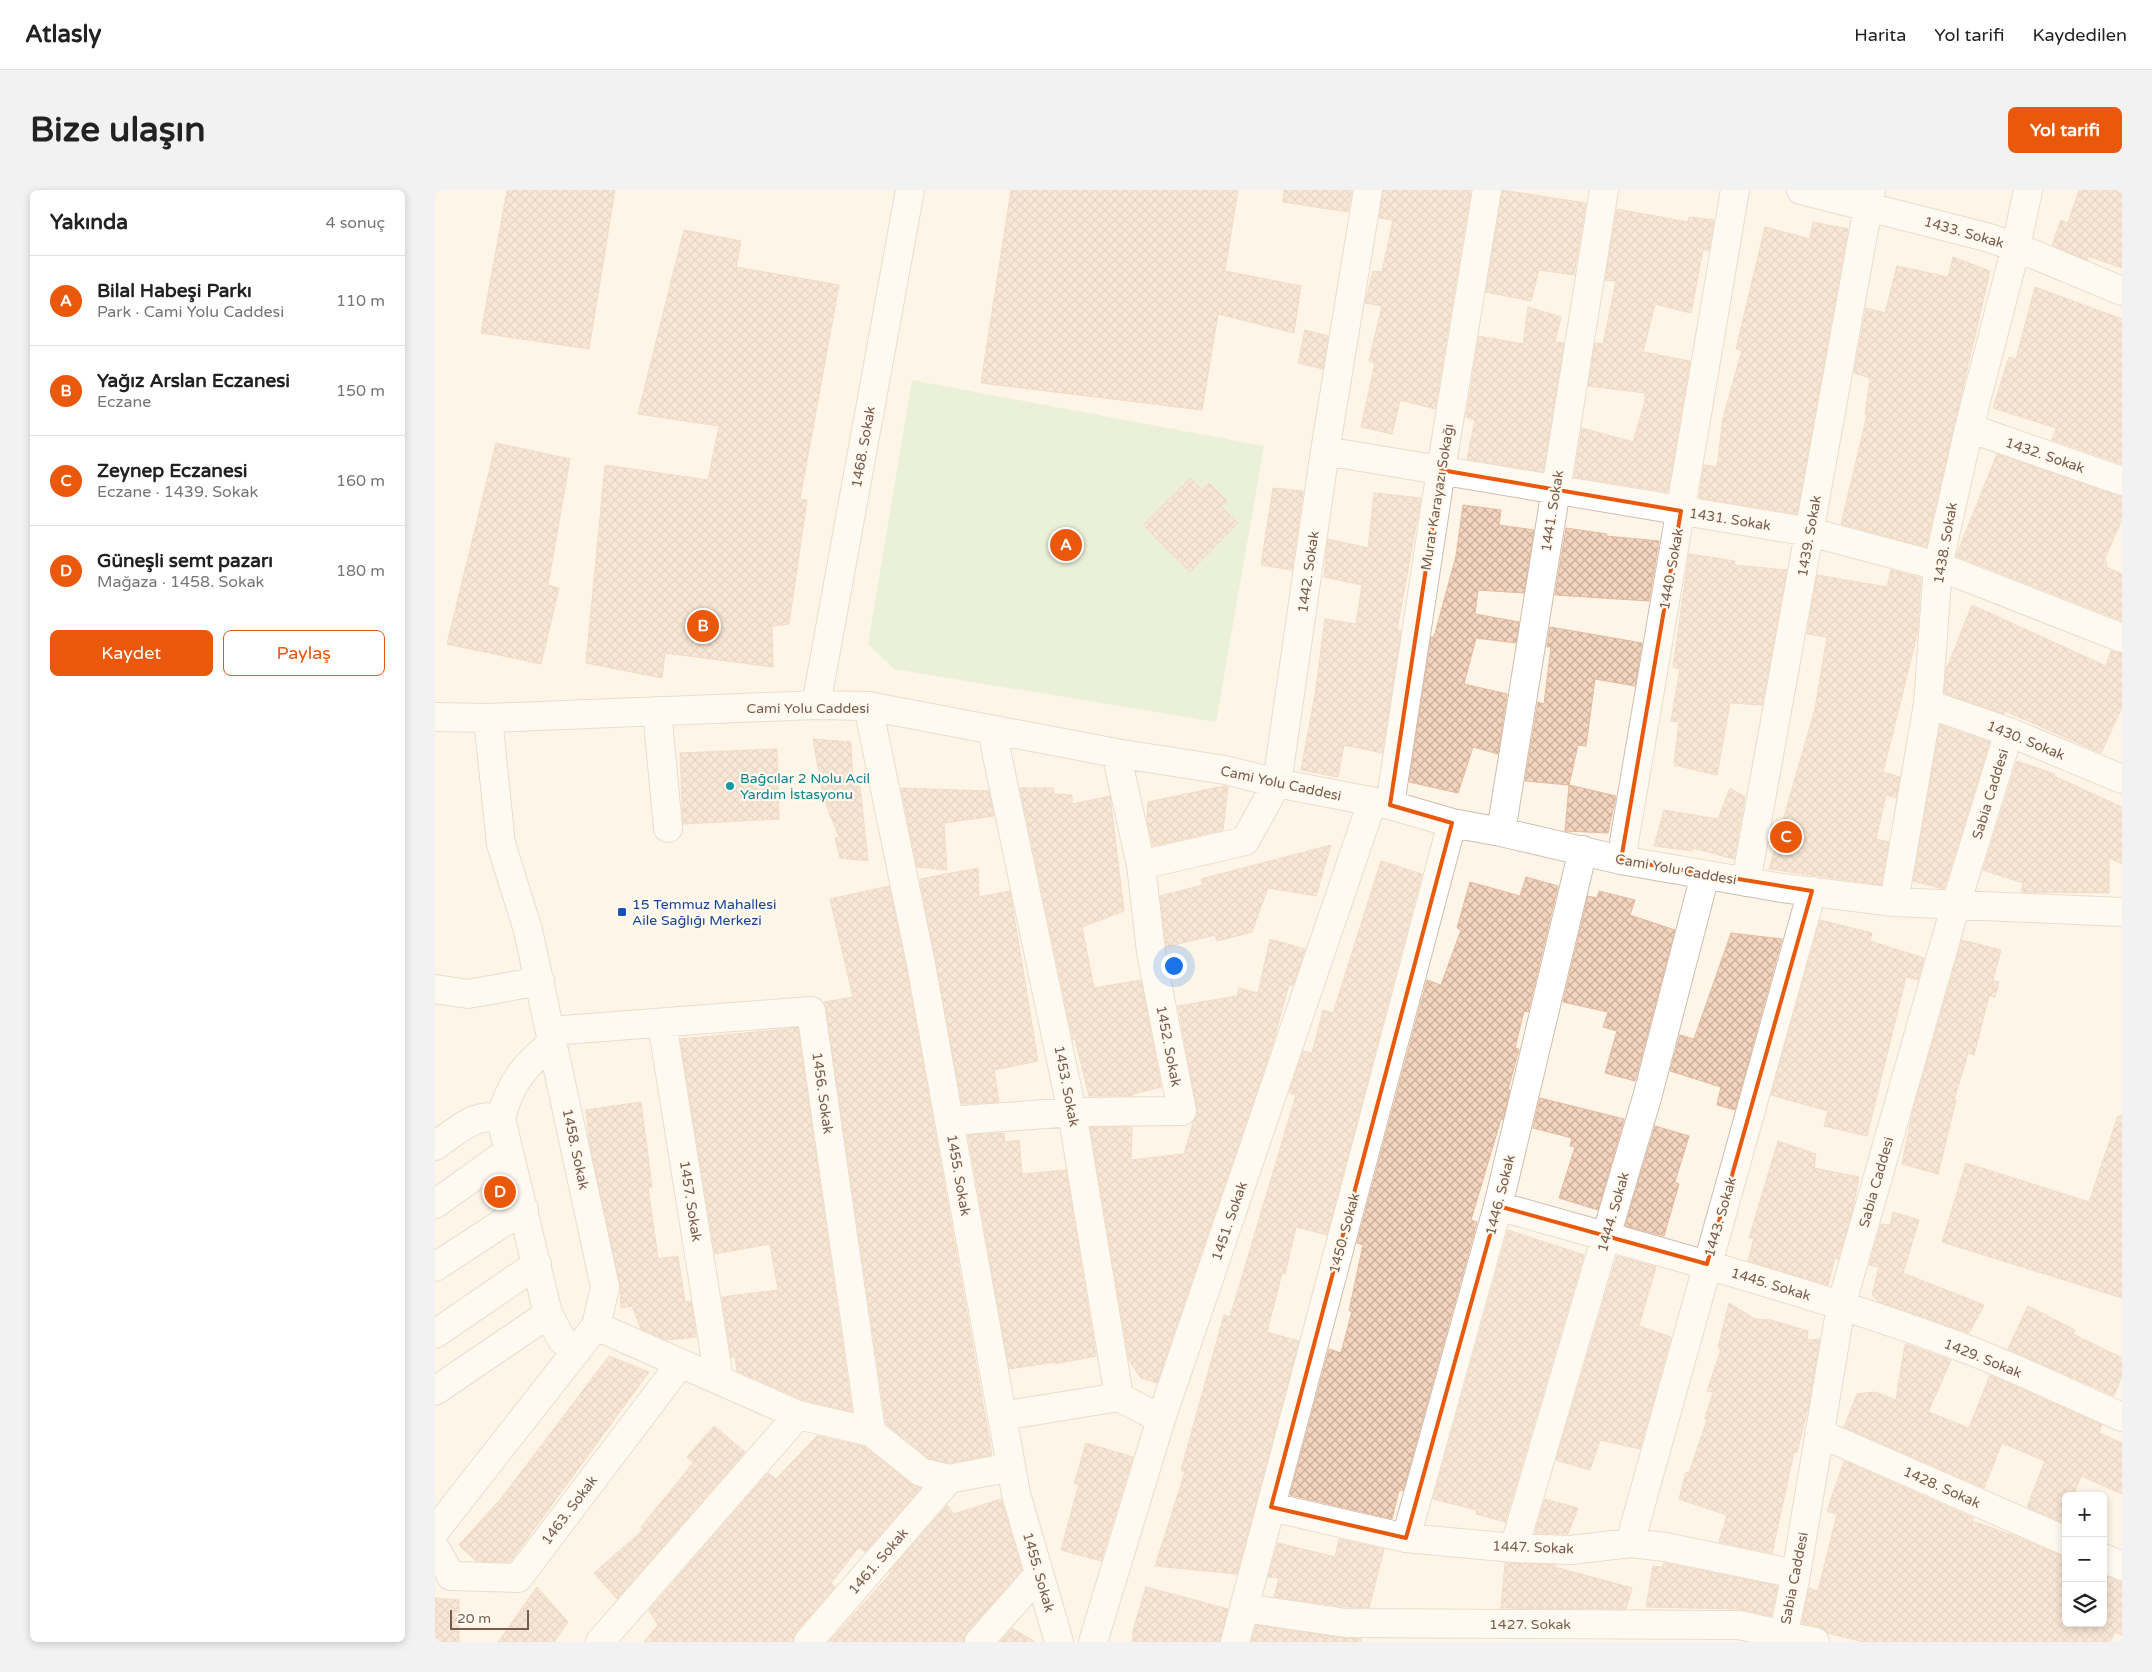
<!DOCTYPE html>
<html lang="tr">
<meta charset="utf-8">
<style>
:root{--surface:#fff;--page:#f2f2f2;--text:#222;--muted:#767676;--line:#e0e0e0;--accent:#ea580c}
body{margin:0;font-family:"Varela Round",sans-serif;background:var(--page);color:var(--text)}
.controls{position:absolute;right:15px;bottom:15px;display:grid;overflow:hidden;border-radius:8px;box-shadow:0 2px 8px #0003}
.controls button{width:45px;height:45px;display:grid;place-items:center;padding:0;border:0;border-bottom:1px solid var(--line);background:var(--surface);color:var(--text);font:25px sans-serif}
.scale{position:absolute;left:15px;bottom:12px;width:79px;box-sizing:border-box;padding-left:5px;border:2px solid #785c4b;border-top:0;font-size:14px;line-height:18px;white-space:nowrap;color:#785c4b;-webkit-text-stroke:4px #fff9ef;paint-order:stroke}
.you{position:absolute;left:738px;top:775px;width:18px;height:18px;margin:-12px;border:4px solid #fff;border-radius:50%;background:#1a73e8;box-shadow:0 0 0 8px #1a73e833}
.badge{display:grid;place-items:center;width:32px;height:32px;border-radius:50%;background:var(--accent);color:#fff;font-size:16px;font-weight:700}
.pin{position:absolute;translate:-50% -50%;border:2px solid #fff;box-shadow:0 1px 5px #0006}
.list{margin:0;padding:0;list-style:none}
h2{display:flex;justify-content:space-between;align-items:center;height:65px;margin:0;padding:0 20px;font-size:21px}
h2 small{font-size:16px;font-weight:400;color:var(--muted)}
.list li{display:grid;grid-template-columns:32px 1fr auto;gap:15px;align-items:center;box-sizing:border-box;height:90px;padding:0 20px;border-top:1px solid var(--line)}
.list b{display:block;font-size:19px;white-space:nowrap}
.list p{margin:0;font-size:16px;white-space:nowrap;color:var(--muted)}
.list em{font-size:16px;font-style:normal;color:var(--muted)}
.actions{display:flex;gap:10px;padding:15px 20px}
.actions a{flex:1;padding:11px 0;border:1px solid var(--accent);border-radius:8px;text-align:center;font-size:18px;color:var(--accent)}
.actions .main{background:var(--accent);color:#fff}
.icon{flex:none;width:28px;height:28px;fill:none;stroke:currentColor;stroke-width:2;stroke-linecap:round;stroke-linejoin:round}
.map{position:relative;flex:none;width:1687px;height:1452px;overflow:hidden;border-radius:8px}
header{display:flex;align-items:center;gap:30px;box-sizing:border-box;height:70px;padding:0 25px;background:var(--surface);border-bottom:1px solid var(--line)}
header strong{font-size:24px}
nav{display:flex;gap:28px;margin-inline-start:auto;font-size:18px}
.intro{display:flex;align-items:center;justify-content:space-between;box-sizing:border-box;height:120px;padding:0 30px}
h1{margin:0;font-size:35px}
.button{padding:12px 22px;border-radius:8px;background:var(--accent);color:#fff;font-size:18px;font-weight:700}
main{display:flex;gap:30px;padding:0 30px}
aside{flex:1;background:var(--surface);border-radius:8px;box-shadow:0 2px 8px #0003}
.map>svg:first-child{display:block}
</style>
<header>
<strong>Atlasly</strong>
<nav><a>Harita</a><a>Yol tarifi</a><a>Kaydedilen</a></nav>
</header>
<div class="intro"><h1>Bize ulaşın</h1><a class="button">Yol tarifi</a></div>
<main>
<aside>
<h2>Yakında<small>4 sonuç</small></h2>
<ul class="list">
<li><span class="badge">A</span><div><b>Bilal Habeşi Parkı</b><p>Park · Cami Yolu Caddesi</p></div><em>110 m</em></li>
<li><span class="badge">B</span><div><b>Yağız Arslan Eczanesi</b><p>Eczane</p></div><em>150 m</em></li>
<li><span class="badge">C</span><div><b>Zeynep Eczanesi</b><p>Eczane · 1439. Sokak</p></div><em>160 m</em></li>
<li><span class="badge">D</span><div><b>Güneşli semt pazarı</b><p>Mağaza · 1458. Sokak</p></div><em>180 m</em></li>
</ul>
<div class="actions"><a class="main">Kaydet</a><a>Paylaş</a></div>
</aside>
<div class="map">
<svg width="1687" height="1452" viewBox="0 0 1687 1452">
<defs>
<pattern id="building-cross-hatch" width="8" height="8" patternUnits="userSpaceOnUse" patternTransform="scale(1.25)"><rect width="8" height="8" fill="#f3d4be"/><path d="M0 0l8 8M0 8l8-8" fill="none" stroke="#caaf9c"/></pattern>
</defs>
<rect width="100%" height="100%" fill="#fdf5e8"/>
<path fill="#d4ecc5" d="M 477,190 L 829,256 L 781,532 L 459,479 L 433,454 Z"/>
<path fill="url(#building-cross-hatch)" stroke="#e6bb9e" d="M 72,0 L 180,0 L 154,159 L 46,143 Z
M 576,0 L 803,0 L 790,81 L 866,96 L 859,143 L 783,124 L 767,220 L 546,193 Z
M 849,0 L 917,0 L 913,22 L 848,12 Z
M 948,0 L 1036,0 L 1000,219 L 965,210 L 957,244 L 926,237 L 940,173 L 934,171 L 947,116 L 930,113 L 938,81 L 947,82 L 958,30 L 944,28 Z
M 1067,0 L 1151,13 L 1139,85 L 1104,80 L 1096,111 L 1051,102 Z
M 1644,0 L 1687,0 L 1687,78 L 1653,66 L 1652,70 L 1617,55 L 1626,30 L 1633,33 Z
M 1182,19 L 1253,32 L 1254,27 L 1279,30 L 1274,60 L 1268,60 L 1256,123 L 1220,114 L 1208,162 L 1255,171 L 1233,302 L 1139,287 L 1147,238 L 1198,252 L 1210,211 L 1210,203 L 1153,196 L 1160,153 L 1168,154 L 1181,91 L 1170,90 Z
M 1378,32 L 1413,39 L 1362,324 L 1264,308 L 1269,275 L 1282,277 L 1288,228 L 1307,160 L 1301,159 L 1330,37 L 1375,49 Z
M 249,40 L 306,51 L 301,77 L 404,95 L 365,309 L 372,310 L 354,434 L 337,436 L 338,477 L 230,463 L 227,488 L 151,473 L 170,275 L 273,290 L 284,236 L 203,224 Z
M 1518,67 L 1555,81 L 1491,357 L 1406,334 L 1432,225 L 1430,225 L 1435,188 L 1419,183 L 1431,118 L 1450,123 L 1462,76 L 1513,87 Z
M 1600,97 L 1687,129 L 1687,274 L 1617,250 L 1621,238 L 1558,218 L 1574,167 L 1581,169 Z
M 1093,117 L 1126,127 L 1120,152 L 1129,153 L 1108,282 L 1032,269 L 1040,230 L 1031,227 L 1044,146 L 1088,154 Z
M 870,140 L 893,146 L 888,179 L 863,173 Z
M 61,253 L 135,269 L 113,395 L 124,398 L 106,474 L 12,454 Z
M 1562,264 L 1687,306 L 1687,329 L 1669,371 L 1672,372 L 1671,377 L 1687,384 L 1687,431 L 1521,366 Z
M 755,288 L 767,300 L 774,293 L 792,311 L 786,316 L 803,333 L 755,382 L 708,335 Z
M 838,298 L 868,301 L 857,380 L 826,375 Z
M 939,303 L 986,308 L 962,440 L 966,441 L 947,563 L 909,555 L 903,587 L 866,580 L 880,505 L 890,429 L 921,434 L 927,395 L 889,387 L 893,349 L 933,358 Z
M 1028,315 L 1066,320 L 1064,335 L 1099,340 L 1089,403 L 1043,400 L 1040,424 L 1084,432 L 1081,453 L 1041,448 L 1029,494 L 1072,504 L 1063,564 L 1038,557 L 1023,603 L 974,592 L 996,447 L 999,447 L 1021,366 Z
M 1131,338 L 1172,344 L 1171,346 L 1224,351 L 1214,411 L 1120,405 Z
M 1254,364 L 1300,371 L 1299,375 L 1352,380 L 1327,515 L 1295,513 L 1282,585 L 1239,575 L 1244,532 L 1236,531 L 1245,479 L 1238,477 Z
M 1456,380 L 1486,388 L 1482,445 L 1448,582 L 1465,587 L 1461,608 L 1451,605 L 1441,649 L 1454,652 L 1446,695 L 1334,679 L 1380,519 L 1392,447 L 1372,444 L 1382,385 L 1452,397 Z
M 1537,415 L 1671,476 L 1676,461 L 1687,463 L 1687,517 L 1666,563 L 1570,521 L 1569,524 L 1509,503 L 1511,480 Z
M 1115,437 L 1207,453 L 1200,496 L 1160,489 L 1151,556 L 1143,555 L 1134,595 L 1090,591 L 1103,512 L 1109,514 L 1116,457 L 1112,457 Z
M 1505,535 L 1555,552 L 1509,699 L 1478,691 Z
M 378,549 L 416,552 L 418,596 L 425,596 L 433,671 L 405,668 L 400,648 L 404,647 L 388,607 Z
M 342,559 L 344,629 L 248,634 L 245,563 Z
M 1582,571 L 1620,584 L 1619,586 L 1687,617 L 1687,674 L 1674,668 L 1674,703 L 1586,702 L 1588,693 L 1548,680 Z
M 1134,595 L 1181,606 L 1173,643 L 1130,641 Z
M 789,596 L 793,597 L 788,640 L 718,656 L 712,631 L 713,612 Z
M 466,598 L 554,601 L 559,626 L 509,633 L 512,680 L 482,677 Z
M 585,598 L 618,598 L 619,604 L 637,605 L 637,614 L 675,606 L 689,721 L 647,737 L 659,798 L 706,790 L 726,897 L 698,904 L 697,906 L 654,906 L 640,849 L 638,850 Z
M 1295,598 L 1310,607 L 1299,669 L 1258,658 L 1257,661 L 1219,656 L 1229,620 L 1283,629 Z
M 896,655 L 881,706 L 833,698 L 817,742 L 782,751 L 780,745 L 731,757 L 725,706 L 768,695 L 766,689 Z
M 946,671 L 987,684 L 892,1045 L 861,1037 L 850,1084 L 847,1083 L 832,1142 L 864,1151 L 802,1384 L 720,1376 L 750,1282 L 746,1280 L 789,1125 L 795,1127 L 861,905 L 854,903 L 868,861 L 877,863 L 888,820 L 898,823 Z
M 543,678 L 544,707 L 575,701 L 603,871 L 559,880 L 564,912 L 527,914 L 485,689 Z
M 1091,687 L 1123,696 L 1093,822 L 1089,821 L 1080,858 L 1084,859 L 1073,900 L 1075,900 L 1068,930 L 1066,929 L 1036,1030 L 1042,1032 L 968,1301 L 964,1300 L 957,1329 L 855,1305 L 894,1159 L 906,1163 L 917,1121 L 914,1121 L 928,1055 L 922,1053 L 992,790 L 1006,795 L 1026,740 L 1022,738 L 1035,692 L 1085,706 Z
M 454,696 L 471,777 L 557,1265 L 514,1273 L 493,1268 L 451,1234 L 391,819 L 389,812 L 418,807 L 395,709 Z
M 1164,701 L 1200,710 L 1195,725 L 1240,740 L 1200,891 L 1170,883 L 1182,841 L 1168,837 L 1173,822 L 1128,812 L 1153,706 L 1162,708 Z
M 1385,730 L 1437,743 L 1435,751 L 1489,768 L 1483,790 L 1471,787 L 1432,946 L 1389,936 L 1393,921 L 1336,905 Z
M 1296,743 L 1347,749 L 1300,920 L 1282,915 L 1286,897 L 1235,881 L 1245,845 L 1259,849 Z
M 835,749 L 870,759 L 858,796 L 854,794 L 838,853 L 722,1193 L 706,1188 L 694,1171 L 655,937 L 697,937 L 696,970 L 749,964 L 762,919 L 743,816 L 802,806 L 804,798 L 823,803 Z
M 1527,750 L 1566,760 L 1558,790 L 1564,792 L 1560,807 L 1554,806 L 1539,865 L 1533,863 L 1519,910 L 1521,910 L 1503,984 L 1467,974 L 1478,920 Z
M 363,838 L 417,1222 L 368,1210 L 302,1181 L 300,1167 L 296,1167 L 287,1107 L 343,1100 L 335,1054 L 280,1064 L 245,849 Z
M 1105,908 L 1189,929 L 1163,1020 L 1124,1008 L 1140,957 L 1135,956 L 1137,948 L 1098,938 Z
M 206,912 L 217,997 L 213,997 L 223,1069 L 243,1066 L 250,1112 L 256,1111 L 261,1147 L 232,1150 L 206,1139 L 197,1116 L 186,1118 L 185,1094 L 155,956 L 151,920 Z
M 1683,926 L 1687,926 L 1687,1108 L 1507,1052 L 1531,973 L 1654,1012 Z
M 1220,936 L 1254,946 L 1240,992 L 1244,994 L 1229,1046 L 1190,1036 Z
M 569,943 L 570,952 L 584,950 L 587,984 L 631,980 L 661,1166 L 620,1174 L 620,1172 L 574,1179 L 533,945 Z
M 1343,951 L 1381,964 L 1379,978 L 1424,987 L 1417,1022 L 1403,1069 L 1400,1068 L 1393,1095 L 1313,1071 L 1319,1048 L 1314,1048 Z
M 1458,1022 L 1484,1030 L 1468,1083 L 1549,1115 L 1534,1143 L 1444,1112 L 1437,1105 L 1444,1077 L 1434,1075 L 1446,1034 L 1455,1035 Z
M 1073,1040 L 1149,1065 L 1070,1332 L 1041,1324 L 1042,1320 L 998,1309 Z
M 1182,1066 L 1221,1077 L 1204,1136 L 1236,1147 L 1205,1259 L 1165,1250 L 1155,1280 L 1121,1270 Z
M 1294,1113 L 1320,1129 L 1336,1130 L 1373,1141 L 1372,1150 L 1385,1149 L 1374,1214 L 1362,1262 L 1359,1262 L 1337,1363 L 1284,1352 L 1292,1325 L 1244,1309 L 1251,1282 L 1254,1283 L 1272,1230 L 1270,1229 L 1278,1202 L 1272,1201 L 1286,1159 L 1283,1158 Z
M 1593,1116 L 1640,1140 L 1638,1144 L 1687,1168 L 1687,1185 L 1679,1206 L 1573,1159 Z
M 1470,1154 L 1516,1170 L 1493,1222 L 1534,1238 L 1555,1185 L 1667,1235 L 1664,1243 L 1687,1253 L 1687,1304 L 1646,1286 L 1638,1306 L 1631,1306 L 1631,1324 L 1627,1332 L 1592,1317 L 1610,1271 L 1567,1253 L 1549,1298 L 1409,1237 L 1422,1204 L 1440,1202 L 1461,1210 Z
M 174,1166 L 214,1182 L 75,1372 L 41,1371 L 24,1355 L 68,1306 Z
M 279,1236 L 310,1262 L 182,1409 L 159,1383 L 208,1340 L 206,1337 L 258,1273 L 252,1267 Z
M 382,1246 L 429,1256 L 476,1294 L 486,1298 L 430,1362 L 424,1357 L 396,1393 L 400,1397 L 361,1442 L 358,1452 L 209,1452 L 223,1435 L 214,1420 L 333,1283 L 341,1289 Z
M 651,1253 L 698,1267 L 666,1371 L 626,1360 L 644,1294 L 639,1294 Z
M 1409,1271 L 1538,1328 L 1537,1331 L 1580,1346 L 1631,1368 L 1631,1433 L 1668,1433 L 1668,1385 L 1687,1391 L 1687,1445 L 1680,1442 L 1675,1452 L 1429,1452 L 1392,1443 L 1384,1437 L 1367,1433 L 1374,1398 L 1383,1401 L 1402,1324 L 1392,1321 Z
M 566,1309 L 587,1380 L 532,1442 L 529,1452 L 394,1452 L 456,1383 L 454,1382 L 512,1315 L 519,1324 Z
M 1110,1309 L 1143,1318 L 1133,1344 L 1100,1343 Z
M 904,1349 L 949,1359 L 934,1418 L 912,1417 L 839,1407 L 844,1388 L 833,1387 L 843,1353 L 900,1367 Z
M 1070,1373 L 1121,1375 L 1120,1377 L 1197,1398 L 1191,1419 L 1066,1418 Z
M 1229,1373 L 1343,1396 L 1336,1426 L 1304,1419 L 1211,1417 L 1218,1376 L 1228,1377 Z
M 102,1397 L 133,1432 L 119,1452 L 63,1452 Z
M 711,1397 L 793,1419 L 785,1452 L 697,1452 L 699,1444 L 697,1444 Z
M 0,1408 L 24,1410 L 24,1452 L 0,1452 Z
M 821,1435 L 909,1448 L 926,1449 L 926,1452 L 816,1452 Z
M 577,1438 L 600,1452 L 565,1452 Z"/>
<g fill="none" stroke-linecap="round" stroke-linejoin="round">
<g stroke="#cfbdad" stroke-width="30">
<path id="minor" d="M 1366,0 L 1551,47 L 1581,57 L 1687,101
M 1534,238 L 1687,291
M 890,261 L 1375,342 L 1503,376 L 1687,448
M 1493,514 L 1574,542 L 1687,589
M 381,515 L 475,0
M 433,516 L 486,774 L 581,1304 L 624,1452
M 222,521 L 233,638
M 0,527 L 53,528 L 381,515 L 433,516 L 681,563 L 790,580 L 842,593 L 955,615 L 1017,633 L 1066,642 L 1186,670 L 1347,698 L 1459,712 L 1687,722
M 557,541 L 637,922 L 684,1207 L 726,1229
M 955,615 L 1006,280 L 1052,0
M 1066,642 L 1169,0
M 1186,670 L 1300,0
M 706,675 L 810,651 L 842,593 L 890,261 L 933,0
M 1311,692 L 1436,0
M 1459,712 L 1493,514 L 1503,376 L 1534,238 L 1581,57 L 1593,0
M 0,799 L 33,804 L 105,791
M 227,833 L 284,1189
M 116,841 L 376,821 L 436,1242
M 118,852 C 90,876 75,891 66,929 L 113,1124 L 127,1150 L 142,1161
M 514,931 L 637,922 L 747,921 L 716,762 L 706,675 L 681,563
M 0,956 C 21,942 40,921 66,929
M 0,1014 L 74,961
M 1063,1016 C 1221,1061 1380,1102 1534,1160 C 1586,1180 1636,1205 1687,1227
M 0,1077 L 89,1019
M 161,1136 L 363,1225 L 436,1242 L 486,1282 L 514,1289 L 576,1277
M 0,1144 L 102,1074
M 0,1201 L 113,1124
M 567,1226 L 684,1207
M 1384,1243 L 1631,1351
M 836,1317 L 971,1348 L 1079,1358 L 1136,1360 L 1195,1353 L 1230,1357 L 1361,1384
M 0,1341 L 161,1136 L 170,1097 L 93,740 L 66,654 L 53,528
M 971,1348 L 1063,1016 L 1148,660
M 1195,1353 L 1377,701
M 0,1358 L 16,1386 L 83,1388 L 246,1173
M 1079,1358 L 1213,904 L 1270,685
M 1668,1368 L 1687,1376
M 809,1418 L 911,1433 L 1304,1435 L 1380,1452
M 165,1452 L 363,1225
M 373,1452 L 514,1289
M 544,1452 L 604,1384
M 658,1452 L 726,1229 L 937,612
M 800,1452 L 1017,633
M 1347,1452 L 1361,1384 L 1406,1116 L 1521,714 L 1574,542"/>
</g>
<use href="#minor" stroke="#fff" stroke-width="28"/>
</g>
<path d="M0 0H1687V1452H0ZM 1006,280 L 1246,321 L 1186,670 L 1377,701 L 1272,1074 L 1063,1016 L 971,1348 L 836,1317 L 1017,633 L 955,615 Z" fill="#fdf5e8" fill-opacity=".55" fill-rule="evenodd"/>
<path fill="none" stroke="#e8590c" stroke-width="4" stroke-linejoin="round" d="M 1006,280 L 1246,321 L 1186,670 L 1377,701 L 1272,1074 L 1063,1016 L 971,1348 L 836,1317 L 1017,633 L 955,615 Z"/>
<circle fill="#0f9aa8" stroke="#fff9ef" stroke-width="2" cx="295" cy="596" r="5"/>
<rect fill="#1a4fb4" stroke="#fff9ef" stroke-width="2" x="182" y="717" width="10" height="10" rx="2.5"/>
<g text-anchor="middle" stroke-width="4.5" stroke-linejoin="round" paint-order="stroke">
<g font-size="14" fill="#785c4b" stroke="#fff9ef">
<text transform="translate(1529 42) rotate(16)" y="5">1433. Sokak</text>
<text transform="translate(428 257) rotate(-80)" y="5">1468. Sokak</text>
<text transform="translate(1610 265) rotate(19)" y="5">1432. Sokak</text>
<text transform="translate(1002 307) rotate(-81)" y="5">Murat Karayazı Sokağı</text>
<text transform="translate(1117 321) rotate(-81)" y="5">1441. Sokak</text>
<text transform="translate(1295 329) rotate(9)" y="5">1431. Sokak</text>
<text transform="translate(1374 346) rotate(-80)" y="5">1439. Sokak</text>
<text transform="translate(1510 353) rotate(-80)" y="5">1438. Sokak</text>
<text transform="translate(1236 379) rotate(-80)" y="5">1440. Sokak</text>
<text transform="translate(873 382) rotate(-82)" y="5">1442. Sokak</text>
<text x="373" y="523">Cami Yolu Caddesi</text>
<text transform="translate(1591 550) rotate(22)" y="5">1430. Sokak</text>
<text transform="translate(846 593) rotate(12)" y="5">Cami Yolu Caddesi</text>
<text transform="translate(1555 604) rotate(-73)" y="5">Sabia Caddesi</text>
<text transform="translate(1241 679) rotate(10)" y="5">Cami Yolu Caddesi</text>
<text transform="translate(734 856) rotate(79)" y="5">1452. Sokak</text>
<text transform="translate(632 896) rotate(79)" y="5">1453. Sokak</text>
<text transform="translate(388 903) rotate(82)" y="5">1456. Sokak</text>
<text transform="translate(141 959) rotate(78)" y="5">1458. Sokak</text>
<text transform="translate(524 985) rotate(80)" y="5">1455. Sokak</text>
<text transform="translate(1441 992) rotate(-74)" y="5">Sabia Caddesi</text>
<text transform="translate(1065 1005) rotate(-76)" y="5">1446. Sokak</text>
<text transform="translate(256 1011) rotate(81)" y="5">1457. Sokak</text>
<text transform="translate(1178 1022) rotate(-74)" y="5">1444. Sokak</text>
<text transform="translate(1285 1027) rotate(-74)" y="5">1443. Sokak</text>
<text transform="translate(794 1031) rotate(-71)" y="5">1451. Sokak</text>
<text transform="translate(909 1043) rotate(-75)" y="5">1450. Sokak</text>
<text transform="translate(1336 1094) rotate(17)" y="5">1445. Sokak</text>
<text transform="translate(1548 1168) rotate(22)" y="5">1429. Sokak</text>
<text transform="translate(1507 1297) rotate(24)" y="5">1428. Sokak</text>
<text transform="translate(134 1320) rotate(-53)" y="5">1463. Sokak</text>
<text transform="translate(1098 1357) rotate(2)" y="5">1447. Sokak</text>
<text transform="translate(443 1371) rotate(-49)" y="5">1461. Sokak</text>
<text transform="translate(604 1382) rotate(74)" y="5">1455. Sokak</text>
<text transform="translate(1359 1388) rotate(-79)" y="5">Sabia Caddesi</text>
<text x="1095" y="1439">1427. Sokak</text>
</g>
<g font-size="14" fill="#0d838f" stroke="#fff9ef" text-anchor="start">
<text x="305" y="593">Bağcılar 2 Nolu Acil<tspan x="305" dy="16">Yardım İstasyonu</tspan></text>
</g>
<g font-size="14" fill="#164399" stroke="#fff9ef" text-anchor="start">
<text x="197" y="719">15 Temmuz Mahallesi<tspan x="197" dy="16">Aile Sağlığı Merkezi</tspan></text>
</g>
</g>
</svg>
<div class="controls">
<button>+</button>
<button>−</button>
<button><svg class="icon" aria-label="layers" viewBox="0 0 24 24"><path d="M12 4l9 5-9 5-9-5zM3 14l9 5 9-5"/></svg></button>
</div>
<div class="scale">20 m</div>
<div class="you"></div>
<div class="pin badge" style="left:631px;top:355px">A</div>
<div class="pin badge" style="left:268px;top:436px">B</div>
<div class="pin badge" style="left:1351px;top:647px">C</div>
<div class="pin badge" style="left:65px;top:1002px">D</div>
</div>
</main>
